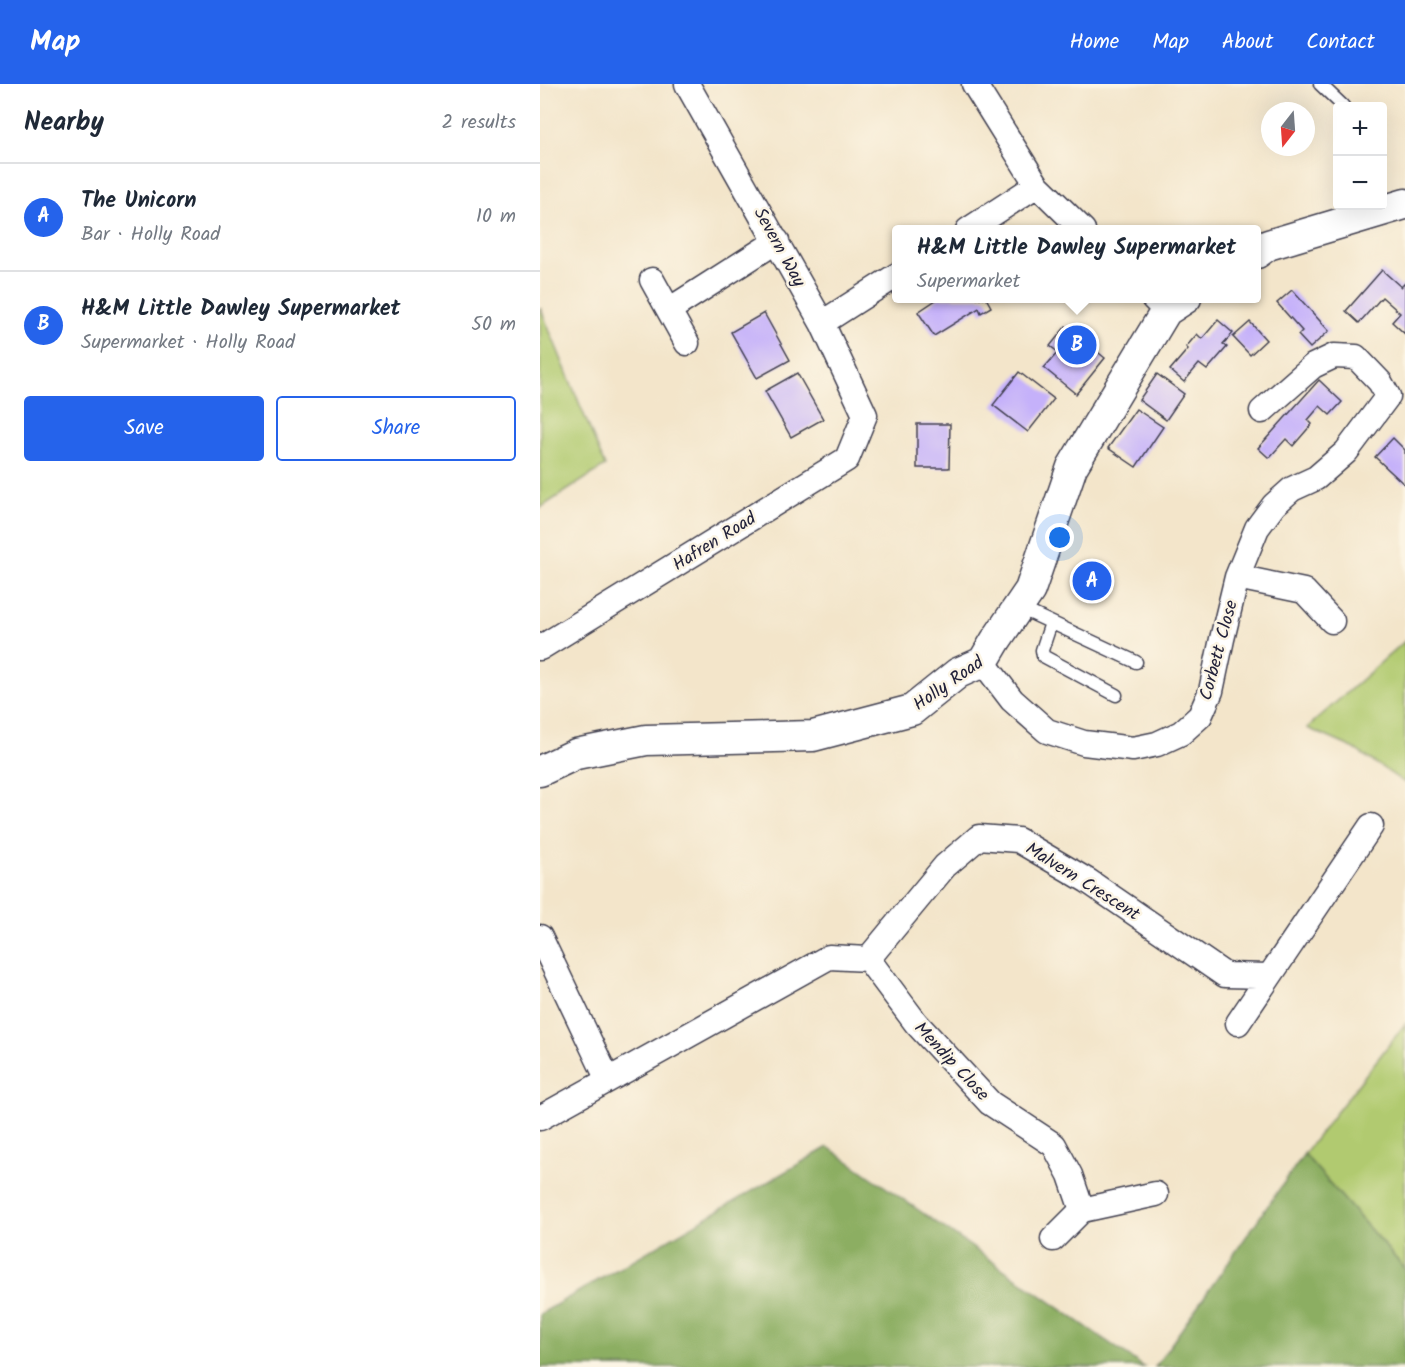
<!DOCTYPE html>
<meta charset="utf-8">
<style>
:root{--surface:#fff;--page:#f2f2f3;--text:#1f2937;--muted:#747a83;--line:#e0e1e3;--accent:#2563eb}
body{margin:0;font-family:Kalam,sans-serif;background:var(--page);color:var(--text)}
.controls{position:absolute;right:18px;top:18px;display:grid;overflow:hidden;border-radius:6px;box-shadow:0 6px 24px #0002}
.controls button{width:54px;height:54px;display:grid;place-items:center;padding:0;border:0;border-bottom:2px solid var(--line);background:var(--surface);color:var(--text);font:30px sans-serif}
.compass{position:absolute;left:721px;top:18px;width:54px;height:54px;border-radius:50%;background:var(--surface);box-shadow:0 6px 24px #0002;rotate:197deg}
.you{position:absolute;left:520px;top:454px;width:21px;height:21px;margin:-15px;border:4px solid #fff;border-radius:50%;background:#1a73e8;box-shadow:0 0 0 9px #1a73e833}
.badge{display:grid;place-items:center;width:39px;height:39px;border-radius:50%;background:var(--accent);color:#fff;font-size:20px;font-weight:700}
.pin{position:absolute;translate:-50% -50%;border:3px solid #fff;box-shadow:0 2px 6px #0006}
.popup{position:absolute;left:352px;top:141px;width:369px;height:78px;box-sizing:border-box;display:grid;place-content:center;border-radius:6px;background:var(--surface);filter:drop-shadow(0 2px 4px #0005);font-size:20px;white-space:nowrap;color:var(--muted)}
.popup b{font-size:22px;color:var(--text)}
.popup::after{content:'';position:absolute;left:50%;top:100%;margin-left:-12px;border:12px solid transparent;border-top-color:var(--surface)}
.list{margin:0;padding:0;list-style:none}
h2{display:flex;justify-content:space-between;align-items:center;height:78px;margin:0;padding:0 24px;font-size:26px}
h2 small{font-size:20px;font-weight:400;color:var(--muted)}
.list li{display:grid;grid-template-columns:39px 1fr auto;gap:18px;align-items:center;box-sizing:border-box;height:108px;padding:0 24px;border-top:2px solid var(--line)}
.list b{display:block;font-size:22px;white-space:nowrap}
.list p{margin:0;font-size:20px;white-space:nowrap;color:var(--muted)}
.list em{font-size:20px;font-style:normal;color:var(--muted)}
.actions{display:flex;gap:12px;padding:18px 24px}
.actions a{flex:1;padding:14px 0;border:2px solid var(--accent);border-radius:6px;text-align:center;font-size:21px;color:var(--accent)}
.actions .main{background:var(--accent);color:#fff}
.map{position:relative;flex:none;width:865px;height:1283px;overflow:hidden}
header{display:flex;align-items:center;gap:36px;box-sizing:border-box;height:84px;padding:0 30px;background:var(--accent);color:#fff}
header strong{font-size:28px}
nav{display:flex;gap:33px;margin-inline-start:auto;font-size:21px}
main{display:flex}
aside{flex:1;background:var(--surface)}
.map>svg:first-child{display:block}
</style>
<header>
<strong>Map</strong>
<nav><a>Home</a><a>Map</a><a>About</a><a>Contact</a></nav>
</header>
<main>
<aside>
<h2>Nearby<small>2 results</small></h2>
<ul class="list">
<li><span class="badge">A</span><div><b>The Unicorn</b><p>Bar · Holly Road</p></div><em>10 m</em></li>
<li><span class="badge">B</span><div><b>H&amp;M Little Dawley Supermarket</b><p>Supermarket · Holly Road</p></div><em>50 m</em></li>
</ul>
<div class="actions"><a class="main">Save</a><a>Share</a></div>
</aside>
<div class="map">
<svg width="865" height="1283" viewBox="0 0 865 1283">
<rect width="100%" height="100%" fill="#fcf5e5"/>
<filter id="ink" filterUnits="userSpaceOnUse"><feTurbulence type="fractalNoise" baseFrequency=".0167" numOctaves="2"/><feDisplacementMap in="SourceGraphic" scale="12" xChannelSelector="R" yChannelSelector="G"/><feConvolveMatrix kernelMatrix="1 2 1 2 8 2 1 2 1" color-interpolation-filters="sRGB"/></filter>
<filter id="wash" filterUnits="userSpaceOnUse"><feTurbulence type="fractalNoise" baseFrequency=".008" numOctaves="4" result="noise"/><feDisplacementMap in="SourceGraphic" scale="24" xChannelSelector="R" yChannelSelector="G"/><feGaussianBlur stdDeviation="1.35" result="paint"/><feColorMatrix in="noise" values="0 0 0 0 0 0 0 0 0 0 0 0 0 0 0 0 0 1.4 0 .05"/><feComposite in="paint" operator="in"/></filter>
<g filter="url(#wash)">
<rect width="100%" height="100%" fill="#f3e5ca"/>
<path fill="#b1ca70" stroke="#6a7656" stroke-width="1.5" d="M 0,223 L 65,382 L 0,424 Z
M 865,557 L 865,699 L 813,664 L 767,644 Z
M 865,940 L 865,1185 L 764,1070 Z"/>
<path fill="#8cae62" stroke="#57684e" stroke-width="1.5" d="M 288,1063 L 604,1283 L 0,1283 L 0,1230 Z
M 764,1070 L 865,1185 L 865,1283 L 615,1283 Z"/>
<g id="blocks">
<path fill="#c5b1fa" d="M 842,186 L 861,203 L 865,199 L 865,250 L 852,238 L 860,229 L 842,213 L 819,239 L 806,227 Z
M 752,206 L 789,247 L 770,264 L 758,251 L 762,247 L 737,219 Z
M 399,214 L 446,214 L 451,223 L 441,229 L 439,224 L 394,252 L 378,228 Z
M 224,229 L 250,276 L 217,294 L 191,248 Z
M 678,236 L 693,249 L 683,260 L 687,263 L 667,286 L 659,280 L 644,298 L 630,286 L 648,265 L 646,263 L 657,250 L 662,255 Z
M 710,238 L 726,256 L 710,271 L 693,253 Z
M 526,242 L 565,274 L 536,310 L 504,284 L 518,268 L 510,262 Z
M 479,288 L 514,315 L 488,348 L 453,321 Z
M 257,289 L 283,335 L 251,353 L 225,307 Z
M 617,290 L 644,310 L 626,336 L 599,316 Z
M 779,296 L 802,318 L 790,331 L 780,322 L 768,336 L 772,340 L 753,362 L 746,355 L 729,374 L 718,364 Z
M 596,325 L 623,343 L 596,383 L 568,364 Z
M 377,340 L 410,340 L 409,384 L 377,384 Z
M 853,354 L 865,366 L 865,401 L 835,373 Z"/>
</g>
</g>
<g filter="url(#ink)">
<use href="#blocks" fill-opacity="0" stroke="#413f50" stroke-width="1.5"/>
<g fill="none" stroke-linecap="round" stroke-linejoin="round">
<g stroke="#413f50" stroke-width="15">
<path id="service" d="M 780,0 L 803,22
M 480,524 L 596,578
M 511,539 L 502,566 L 503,572 L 576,611"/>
</g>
<g stroke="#413f50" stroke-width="27">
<path id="minor" d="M 434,0 L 497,101 L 543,146
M 428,146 L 497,101
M 112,196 L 147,259
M 613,214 L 626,227
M 129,226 L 237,157
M 282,239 L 357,191
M 697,493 L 764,507 L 792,537
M 0,564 L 307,375 L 325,331 L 282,239 L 147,0
M 443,578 L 472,616 L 507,647 L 544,659 L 593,665 L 617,660 L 641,649 L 660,632 L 671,607 L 682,555 L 697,493 L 717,444 L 734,421 L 752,405 L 776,394 L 806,368 L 848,312 L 840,298 L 816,273 L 794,272 L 773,282 L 722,327
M 0,853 L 68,996
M 328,875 L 376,939 L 450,1019 L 514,1061 L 530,1091 L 542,1126
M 698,939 L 831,742
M 0,1034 L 289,873 L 328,875 L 405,782 L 439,753 L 478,756 L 548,797 L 685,891 L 729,892
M 513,1155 L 542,1126 L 616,1110"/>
</g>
<g stroke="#413f50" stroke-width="33">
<path id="tertiary" d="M 717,169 L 728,161 L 865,120
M 0,687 L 36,670 L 106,656 L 273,652 L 372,626 L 418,589 L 443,578 L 456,556 L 490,506 L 532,383 L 626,227 L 646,214"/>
</g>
<use href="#service" stroke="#fff" stroke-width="12"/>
<use href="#minor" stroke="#fff" stroke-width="24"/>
<use href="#tertiary" stroke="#fff" stroke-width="30"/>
</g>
</g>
<g text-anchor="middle" stroke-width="5" stroke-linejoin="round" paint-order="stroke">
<g font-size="18" fill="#22223b" stroke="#fcf5e5">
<text transform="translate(240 163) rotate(61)" y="6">Severn Way</text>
<text transform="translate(174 457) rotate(-32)" y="6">Hafren Road</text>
<text transform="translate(678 566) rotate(-75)" y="6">Corbett Close</text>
<text transform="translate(408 599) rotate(-35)" y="6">Holly Road</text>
<text transform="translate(543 797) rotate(32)" y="6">Malvern Crescent</text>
<text transform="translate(412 977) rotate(47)" y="6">Mendip Close</text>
</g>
</g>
</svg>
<div class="controls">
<button>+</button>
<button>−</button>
</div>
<svg class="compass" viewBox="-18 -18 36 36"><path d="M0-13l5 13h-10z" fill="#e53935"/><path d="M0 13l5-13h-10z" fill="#747a83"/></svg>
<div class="you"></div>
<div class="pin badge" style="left:552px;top:497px">A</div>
<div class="pin badge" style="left:537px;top:261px">B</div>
<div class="popup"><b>H&amp;M Little Dawley Supermarket</b>Supermarket</div>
</div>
</main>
